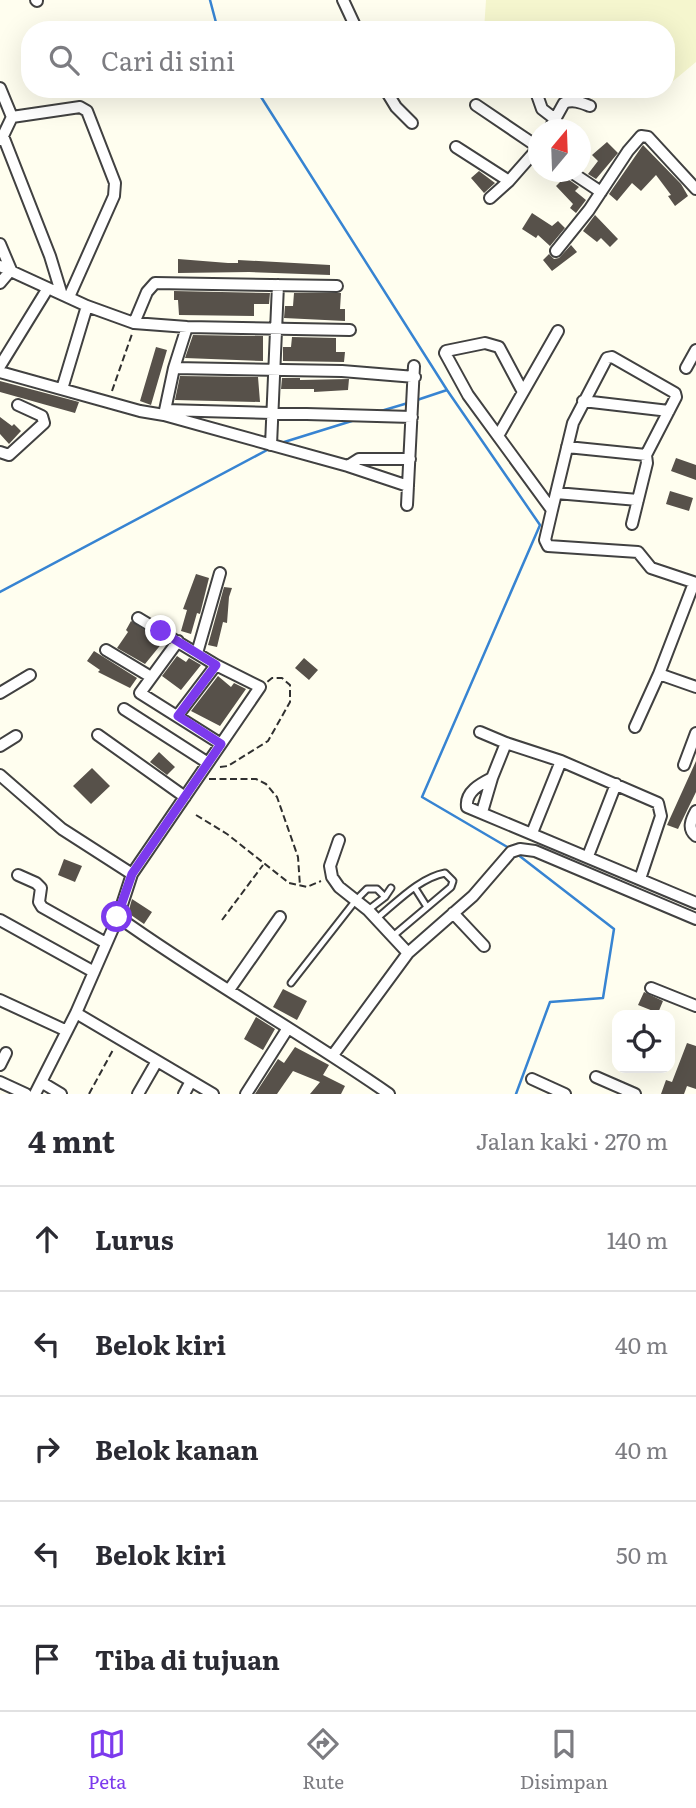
<!DOCTYPE html>
<html lang="id">
<meta charset="utf-8">
<style>
:root{--surface:#fff;--page:#f7f7f7;--text:#2b2b33;--muted:#7c7c81;--line:#e1e1e2;--accent:#7c3aed}
body{margin:0;font-family:Literata,serif;background:var(--page);color:var(--text)}
.controls{position:absolute;right:21px;bottom:21px;display:grid;overflow:hidden;border-radius:14px;box-shadow:0 7px 28px #0002}
.controls button{width:63px;height:63px;display:grid;place-items:center;padding:0;border:0;border-bottom:2px solid var(--line);background:var(--surface);color:var(--text);font:35px sans-serif}
.compass{position:absolute;left:528px;top:119px;width:63px;height:63px;border-radius:50%;background:var(--surface);box-shadow:0 7px 28px #0002;rotate:19deg}
.stop{position:absolute;width:21px;height:21px;margin:-16px;border:5px solid #7c3aed;border-radius:50%;background:#fff}
.stop.end{background:#7c3aed;border-color:#fff;box-shadow:0 2px 7px #0008}
.list{margin:0;padding:0;list-style:none}
h2{display:flex;justify-content:space-between;align-items:center;height:91px;margin:0;padding:0 28px;font-size:30px}
h2 small{font-size:23px;font-weight:400;color:var(--muted)}
.list li{display:grid;grid-template-columns:46px 1fr auto;gap:21px;align-items:center;box-sizing:border-box;height:105px;padding:0 28px;border-top:2px solid var(--line)}
.list b{display:block;font-size:26px;white-space:nowrap}
.list em{font-size:23px;font-style:normal;color:var(--muted)}
.icon{flex:none;width:38px;height:38px;fill:none;stroke:currentColor;stroke-width:2;stroke-linecap:round;stroke-linejoin:round}
.map{position:relative;flex:none;width:696px;height:1094px;overflow:hidden}
.search{position:absolute;background:var(--surface);box-shadow:0 7px 28px #0002;left:21px;right:21px;top:21px;height:77px;display:flex;align-items:center;gap:18px;box-sizing:border-box;padding:0 24px;border-radius:28px;color:var(--muted);font-size:26px}
.sheet{height:616px;background:var(--surface)}
nav{display:flex;justify-content:space-around;align-items:center;box-sizing:border-box;height:98px;border-top:2px solid var(--line);background:var(--surface);font-size:19px;color:var(--muted)}
nav a{display:grid;justify-items:center;gap:4px}
nav .on{color:var(--accent)}
.map>svg:first-child{display:block}
</style>
<div class="map">
<svg width="696" height="1094" viewBox="0 0 696 1094">
<rect width="100%" height="100%" fill="#fffeef"/>
<path fill="#f5f6ce" d="M 486,0 L 696,0 L 696,62 L 666,87 L 666,30 L 484,30 Z"/>
<g fill="none" stroke-linecap="round" stroke-linejoin="round">
<path stroke="#3784d2" stroke-width="2.5" d="M 210,0 L 218,30
M 256,89 L 447,390 L 540,525 L 422,797 L 509,848
M 414,401 L 447,390
M 381,411 L 408,403
M 281,443 L 355,420
M 0,592 L 269,449
M 516,1094 L 550,1002 L 603,998 L 614,929 L 517,854"/>
</g>
<path fill="#57514a" d="M 607,142 L 618,153 L 596,179 L 588,174 L 598,161 L 592,155 Z
M 643,145 L 681,184 L 688,196 L 675,206 L 668,196 L 671,195 L 656,175 L 641,191 L 632,183 L 617,201 L 609,194 Z
M 479,171 L 495,183 L 484,193 L 471,178 Z
M 565,177 L 579,187 L 575,191 L 586,200 L 576,213 L 570,208 L 573,204 L 556,186 Z
M 532,213 L 552,226 L 558,221 L 565,228 L 550,246 L 538,235 L 536,238 L 522,229 Z
M 595,215 L 618,239 L 610,247 L 601,238 L 597,242 L 583,231 Z
M 571,245 L 577,252 L 552,271 L 543,260 L 549,254 L 554,259 L 559,258 Z
M 178,259 L 228,263 L 238,263 L 238,260 L 330,265 L 330,275 L 249,272 L 178,273 Z
M 174,291 L 270,293 L 269,304 L 254,304 L 254,316 L 179,315 L 178,300 L 174,300 Z
M 294,293 L 341,293 L 340,309 L 345,309 L 345,321 L 284,318 L 285,306 L 293,306 Z
M 193,335 L 263,336 L 263,361 L 185,358 Z
M 292,337 L 336,338 L 336,352 L 345,352 L 344,362 L 283,361 L 283,347 L 291,347 Z
M 156,347 L 167,350 L 151,405 L 140,401 Z
M 180,376 L 258,377 L 260,402 L 175,400 Z
M 282,378 L 300,378 L 300,380 L 349,379 L 348,390 L 314,392 L 314,389 L 281,389 Z
M 0,381 L 79,402 L 75,413 L 0,392 Z
M 0,417 L 12,426 L 14,424 L 21,431 L 9,444 L 0,434 Z
M 676,458 L 696,465 L 696,480 L 671,471 Z
M 670,491 L 693,498 L 689,511 L 666,504 Z
M 196,574 L 209,578 L 200,614 L 197,613 L 191,634 L 181,631 L 187,610 L 183,609 Z
M 224,587 L 232,588 L 229,597 L 227,623 L 223,622 L 217,647 L 208,645 Z
M 131,621 L 163,642 L 145,664 L 117,648 L 128,632 L 126,630 Z
M 94,651 L 137,678 L 130,688 L 98,672 L 100,670 L 87,661 Z
M 177,656 L 186,662 L 189,658 L 201,665 L 181,690 L 162,676 Z
M 304,658 L 318,670 L 309,680 L 295,668 Z
M 218,676 L 231,687 L 234,683 L 246,689 L 220,726 L 191,711 Z
M 159,752 L 175,767 L 167,775 L 150,762 Z
M 696,761 L 696,792 L 678,829 L 667,825 Z
M 92,768 L 110,786 L 91,804 L 73,786 Z
M 64,859 L 82,866 L 75,882 L 58,875 Z
M 132,899 L 152,912 L 144,924 L 128,913 Z
M 283,989 L 307,1001 L 297,1020 L 273,1007 Z
M 644,992 L 663,1001 L 658,1013 L 638,1005 Z
M 256,1017 L 275,1029 L 263,1050 L 244,1039 Z
M 687,1043 L 696,1046 L 696,1089 L 687,1086 L 684,1094 L 661,1094 L 666,1080 L 672,1082 Z
M 295,1047 L 329,1065 L 323,1075 L 345,1086 L 341,1094 L 310,1094 L 320,1082 L 293,1071 L 277,1094 L 255,1094 L 278,1059 L 284,1063 Z"/>
<g fill="none" stroke-linecap="round" stroke-linejoin="round">
<g stroke="#414141" stroke-width="9">
<path id="lane" d="M 415,888 L 427,907
M 368,910 L 385,897 L 391,888
M 376,919 C 396,903 419,878 445,873 L 453,881 L 451,887 L 393,936
M 291,983 L 356,900 L 367,889 L 377,889 L 385,897"/>
</g>
<g stroke="#414141" stroke-width="14">
<path id="street" d="M 36,0 L 37,1
M 343,0 L 357,30
M 0,88 L 12,117 L 1,140
M 385,89 L 396,107 L 412,123
M 535,89 L 542,109 L 555,119
M 476,105 L 538,147
M 12,117 L 80,107 L 87,111 L 115,183 L 114,196 L 69,297
M 549,130 L 564,103 C 573,99 582,103 590,106
M 3,136 L 50,256 L 61,292
M 456,147 L 509,181
M 571,172 L 601,192
M 490,198 L 509,181 L 538,148
M 0,244 L 11,270
M 556,251 L 589,210 L 628,151 L 641,136 L 648,137 L 696,189
M 0,266 L 87,306 L 134,323 L 187,327 L 350,330
M 0,283 L 11,270
M 134,323 L 147,292 L 155,283 L 337,286
M 0,366 L 48,288
M 174,368 L 342,371 L 415,377
M 686,368 L 696,350
M 0,372 L 140,411 L 164,415 L 174,368 L 187,327
M 62,389 L 87,306
M 523,392 L 499,347 L 485,343 L 446,351 L 445,353 L 468,395 L 552,510 L 545,540 L 548,546 L 638,552 L 651,568 L 696,583
M 583,401 L 669,411
M 165,410 L 412,417
M 164,415 L 348,466 L 408,486
M 498,436 L 558,331
M 271,445 L 278,285
M 567,447 L 646,455
M 0,452 L 9,455 L 44,423 L 42,416 L 18,405
M 348,466 L 359,459 L 410,459
M 556,493 L 638,500
M 407,505 L 414,366
M 552,510 L 573,423 L 607,358 L 612,357 L 675,393 L 676,397 L 646,455 L 647,463 L 632,524
M 178,641 L 140,693 L 221,744
M 106,650 L 151,677
M 197,653 L 220,573
M 659,674 L 694,583
M 0,693 L 30,675
M 124,709 L 208,763
M 178,715 L 216,665
M 635,727 L 659,674 L 696,687
M 480,732 L 506,743 L 561,761 L 658,803 L 661,816 L 640,879
M 98,735 L 185,797
M 0,746 L 16,736
M 684,765 L 696,733
M 0,775 L 62,829 L 132,874
M 492,778 C 480,784 465,792 467,807 L 696,903
M 696,811 C 691,820 687,829 696,836
M 482,812 L 492,778 L 506,743
M 532,833 L 561,761
M 339,840 L 330,866 L 332,877 L 339,887 L 368,910 L 408,953
M 588,856 L 616,784
M 18,875 L 36,883 L 41,888 L 39,902 L 42,907 L 106,943
M 453,913 L 484,946
M 118,917 C 206,980 300,1032 389,1094
M 0,920 L 94,972
M 651,988 L 696,1006
M 229,990 L 280,917
M 0,1000 L 67,1031
M 76,1013 L 213,1094
M 333,1055 L 408,953 L 473,896 L 511,852 L 520,849 L 535,851 L 696,919
M 0,1065 L 6,1053
M 596,1077 L 635,1094
M 532,1079 L 565,1094
M 0,1082 L 26,1094
M 41,1082 L 61,1094
M 35,1094 L 76,1013 L 118,917 L 132,874 L 260,687 L 216,665 L 138,618
M 138,1094 L 157,1061
M 184,1094 L 191,1081
M 246,1094 L 288,1028"/>
</g>
<path stroke="#303030" stroke-width="2" stroke-dasharray="7 3.5" stroke-linecap="butt" d="M 112,391 L 132,334
M 220,767 L 228,766 L 268,741 L 290,702 L 290,685 L 282,678 L 272,678 L 267,682
M 209,779 L 256,779 L 266,784 L 277,797 L 298,857 L 300,886
M 196,815 L 227,834 L 289,883 L 307,887 L 321,881
M 222,920 L 263,865
M 89,1094 L 114,1048"/>
<use href="#lane" stroke="#fff" stroke-width="5"/>
<use href="#street" stroke="#fff" stroke-width="10"/>
</g>
<g fill="none" stroke-linecap="round" stroke-linejoin="round">
<path stroke="#7c3aed" stroke-width="9" d="M 117,917 L 132,874 L 221,744 L 178,716 L 216,665 L 161,631"/>
</g>
</svg>
<div class="controls">
<button><svg class="icon" aria-label="locate" viewBox="0 0 24 24"><circle cx="12" cy="12" r="6"/><path d="M12 2v4M12 18v4M2 12h4M18 12h4"/></svg></button>
</div>
<svg class="compass" viewBox="-18 -18 36 36"><path d="M0-13l5 13h-10z" fill="#e53935"/><path d="M0 13l5-13h-10z" fill="#7c7c81"/></svg>
<div class="stop" style="left:117px;top:917px"></div>
<div class="stop end" style="left:161px;top:631px"></div>
<div class="search"><svg class="icon" aria-label="search" viewBox="0 0 24 24"><circle cx="10" cy="10" r="6"/><path d="M15 15l6 6"/></svg>Cari di sini</div>
</div>
<section class="sheet">
<h2>4 mnt<small>Jalan kaki · 270 m</small></h2>
<ul class="list">
<li><svg class="icon" aria-label="ahead" viewBox="0 0 24 24"><path d="M12 20V5M6 11l6-6 6 6"/></svg><div><b>Lurus</b></div><em>140 m</em></li>
<li><svg class="icon" aria-label="left" viewBox="0 0 24 24"><path d="M17 20v-9H6M10 6l-5 5 5 5"/></svg><div><b>Belok kiri</b></div><em>40 m</em></li>
<li><svg class="icon" aria-label="right" viewBox="0 0 24 24"><path d="M7 20v-9h11M14 6l5 5-5 5"/></svg><div><b>Belok kanan</b></div><em>40 m</em></li>
<li><svg class="icon" aria-label="left" viewBox="0 0 24 24"><path d="M17 20v-9H6M10 6l-5 5 5 5"/></svg><div><b>Belok kiri</b></div><em>50 m</em></li>
<li><svg class="icon" aria-label="arrive" viewBox="0 0 24 24"><path d="M6 21V4h12l-3 4 3 4H6"/></svg><div><b>Tiba di tujuan</b></div></li>
</ul>
</section>
<nav>
<a class="on"><svg class="icon" aria-label="map" viewBox="0 0 24 24"><path d="M3 6l6-2 6 2 6-2v14l-6 2-6-2-6 2zM9 4v14M15 6v14"/></svg>Peta</a>
<a><svg class="icon" aria-label="directions" viewBox="0 0 24 24"><path d="M12 3l9 9-9 9-9-9zM9 14v-3h6M13 9l2 2-2 2"/></svg>Rute</a>
<a><svg class="icon" aria-label="saved" viewBox="0 0 24 24"><path d="M7 4h10v16l-5-4-5 4z"/></svg>Disimpan</a>
</nav>
